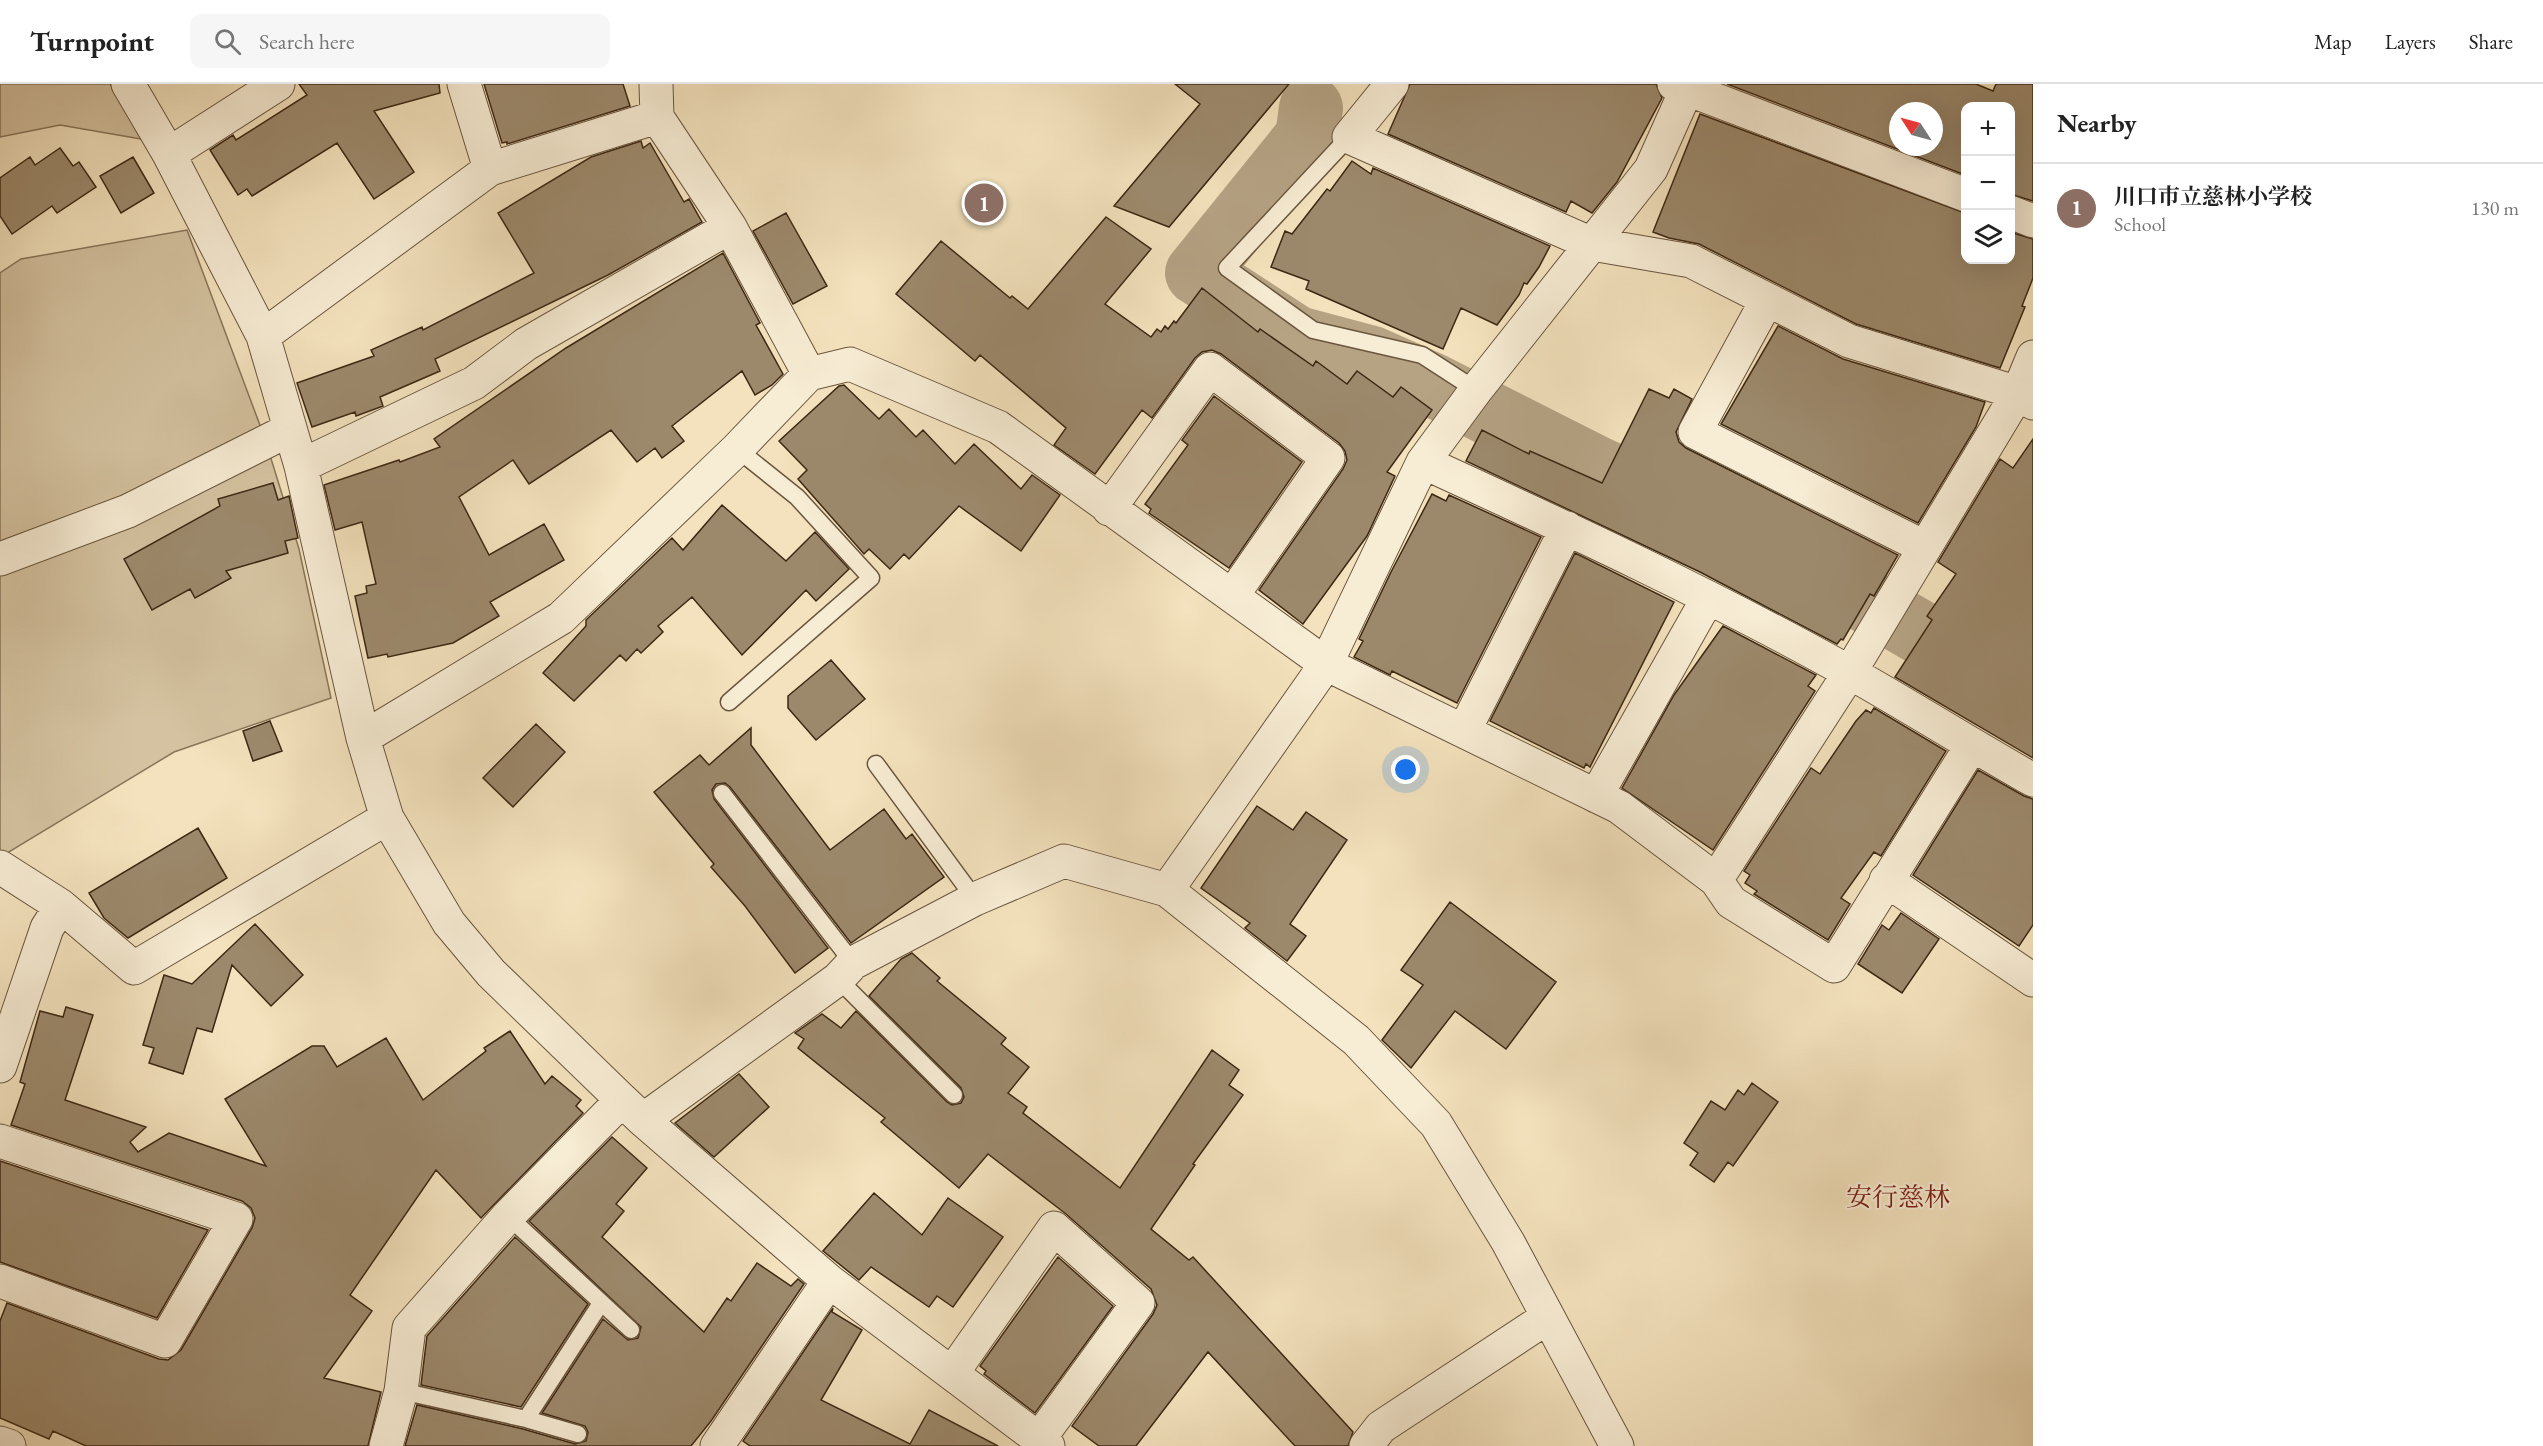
<!DOCTYPE html>
<meta charset="utf-8">
<style>
:root{--surface:#fff;--page:#f6f6f6;--text:#222;--muted:#767676;--line:#e0e0e0;--accent:#1a73e8}
body{margin:0;font-family:"EB Garamond","Noto Serif JP",serif;background:var(--page);color:var(--text)}
.controls{position:absolute;right:18px;top:18px;display:grid;overflow:hidden;border-radius:12px;box-shadow:0 6px 24px #0002}
.controls button{width:54px;height:54px;display:grid;place-items:center;padding:0;border:0;border-bottom:2px solid var(--line);background:var(--surface);color:var(--text);font:30px sans-serif}
.compass{position:absolute;left:1889px;top:18px;width:54px;height:54px;border-radius:50%;background:var(--surface);box-shadow:0 6px 24px #0002;rotate:306deg}
.you{position:absolute;left:1406px;top:686px;width:21px;height:21px;margin:-15px;border:4px solid #fff;border-radius:50%;background:#1a73e8;box-shadow:0 0 0 9px #1a73e833}
.badge{display:grid;place-items:center;width:39px;height:39px;border-radius:50%;background:var(--accent);color:#fff;font-size:20px;font-weight:700}
.pin{position:absolute;translate:-50% -50%;border:3px solid #fff;box-shadow:0 2px 6px #0006}
.list{margin:0;padding:0;list-style:none}
h2{display:flex;justify-content:space-between;align-items:center;height:78px;margin:0;padding:0 24px;font-size:26px}
h2 small{font-size:20px;font-weight:400;color:var(--muted)}
.list li{display:grid;grid-template-columns:39px 1fr auto;gap:18px;align-items:center;box-sizing:border-box;height:90px;padding:0 24px;border-top:2px solid var(--line)}
.list b{display:block;font-size:22px;white-space:nowrap}
.list p{margin:0;font-size:20px;white-space:nowrap;color:var(--muted)}
.list em{font-size:20px;font-style:normal;color:var(--muted)}
.icon{flex:none;width:33px;height:33px;fill:none;stroke:currentColor;stroke-width:2;stroke-linecap:round;stroke-linejoin:round}
.map{position:relative;flex:none;width:2033px;height:1362px;overflow:hidden}
header{display:flex;align-items:center;gap:36px;box-sizing:border-box;height:84px;padding:0 30px;background:var(--surface);border-bottom:2px solid var(--line)}
header strong{font-size:28px}
nav{display:flex;gap:33px;margin-inline-start:auto;font-size:21px}
.search{width:420px;height:54px;background:var(--page);display:flex;align-items:center;gap:15px;box-sizing:border-box;padding:0 21px;border-radius:12px;color:var(--muted);font-size:22px}
main{display:flex}
aside{flex:1;background:var(--surface)}
.map>svg:first-child{display:block}
</style>
<header>
<strong>Turnpoint</strong>
<div class="search"><svg class="icon" aria-label="search" viewBox="0 0 24 24"><circle cx="10" cy="10" r="6"/><path d="M15 15l6 6"/></svg>Search here</div>
<nav><a>Map</a><a>Layers</a><a>Share</a></nav>
</header>
<main>
<div class="map">
<svg width="2033" height="1362" viewBox="0 0 2033 1362">
<rect width="100%" height="100%" fill="#f3e2bd"/>
<filter id="stains"><feTurbulence type="fractalNoise" baseFrequency=".00333" numOctaves="4"/><feColorMatrix values="0 0 0 0 .2 0 0 0 0 .09 0 0 0 0 .02 0 0 0 .5 -.17"/></filter>
<radialGradient id="worn" r=".72"><stop offset=".6" stop-color="#630" stop-opacity="0"/><stop offset="1" stop-color="#630" stop-opacity=".3"/></radialGradient>
<path fill="#d4c2a0" stroke="#88755a" stroke-width="1.5" d="M 0,0 L 110,0 L 141,55 L 60,41 L 0,53 Z
M 187,146 L 264,352 L 299,465 L 331,614 L 174,668 L 4,771 L 0,769 L 0,189 L 21,175 Z"/>
<g fill="none" stroke-linecap="round" stroke-linejoin="round">
<path stroke="#b5a384" stroke-width="64" d="M 1311,24 L 1307,53 L 1197,189 L 1297,254 L 1372,274 L 1433,301 L 1599,385 L 1687,425
M 1790,473 L 1930,554 L 2033,610"/>
</g>
<path fill="#9c896c" stroke="#3d2814" stroke-width="1.5" fill-rule="evenodd" d="M 299,0 L 439,0 L 440,9 L 374,27 L 414,88 L 374,115 L 337,59 L 252,112 L 247,105 L 238,111 L 210,66 L 233,51 L 236,56 L 307,11 Z
M 484,0 L 623,0 L 630,22 L 507,60 L 507,58 L 502,59 Z
M 1175,0 L 1289,0 L 1169,143 L 1114,122 L 1200,20 Z
M 1410,0 L 1656,0 L 1662,14 L 1617,98 L 1592,129 L 1571,117 L 1566,128 L 1388,50 Z
M 1727,0 L 1976,0 L 1993,7 L 1996,0 L 2033,0 L 2033,117 L 2010,110 L 2010,22 L 1965,22 L 1965,91 ZM 1898,27 L 1934,27 L 1934,63 L 1898,63 Z
M 1700,30 L 1965,129 L 1965,176 L 2010,176 L 2010,148 L 2033,155 L 2033,194 L 2022,222 L 2025,223 L 2000,284 L 1856,240 L 1699,160 L 1669,154 L 1653,148 Z
M 641,57 L 643,64 L 650,59 L 684,118 L 689,115 L 702,138 L 608,191 L 435,275 L 440,287 L 380,313 L 383,322 L 356,332 L 355,328 L 312,343 L 297,299 L 374,272 L 371,266 L 422,243 L 423,246 L 534,189 L 498,129 L 591,73 Z
M 60,64 L 73,82 L 79,78 L 96,103 L 57,129 L 52,122 L 12,150 L 0,132 L 0,94 L 30,73 L 35,81 Z
M 133,73 L 154,109 L 121,129 L 100,92 Z
M 1352,77 L 1371,90 L 1373,84 L 1550,162 L 1539,183 L 1527,200 L 1524,199 L 1519,211 L 1497,241 L 1461,224 L 1443,265 L 1306,205 L 1309,197 L 1271,183 L 1285,147 L 1292,150 L 1327,105 L 1330,107 Z
M 786,129 L 827,202 L 793,220 L 753,147 Z
M 1106,133 L 1151,165 L 1105,220 L 1151,253 L 1157,245 L 1161,248 L 1165,242 L 1168,245 L 1174,237 L 1176,239 L 1202,204 L 1258,248 L 1260,245 L 1313,282 L 1316,277 L 1347,300 L 1357,287 L 1393,313 L 1401,303 L 1432,326 L 1387,388 L 1395,392 L 1367,452 L 1303,540 L 1259,506 L 1343,385 L 1347,376 L 1345,367 L 1339,359 L 1221,270 L 1212,266 L 1202,268 L 1195,274 L 1152,334 L 1142,326 L 1095,390 L 1054,361 L 1066,344 L 980,271 L 975,277 L 896,210 L 941,157 L 1010,214 L 1012,212 L 1028,225 Z
M 723,169 L 760,239 L 756,241 L 783,290 L 772,301 L 755,311 L 742,287 L 672,342 L 684,357 L 662,374 L 655,364 L 637,378 L 611,346 L 529,400 L 513,376 L 459,413 L 489,471 L 544,440 L 564,476 L 490,518 L 499,532 L 453,559 L 388,573 L 387,570 L 368,574 L 355,512 L 367,509 L 366,502 L 376,500 L 362,438 L 335,446 L 324,401 L 399,376 L 400,378 L 440,363 L 434,355 L 566,264 Z
M 1778,242 L 1843,275 L 1985,318 L 1976,343 L 1918,439 L 1721,340 Z
M 844,301 L 879,335 L 889,325 L 916,353 L 923,346 L 955,380 L 974,360 L 1021,405 L 1032,391 L 1060,411 L 1021,467 L 959,422 L 909,475 L 904,470 L 890,485 L 869,465 L 864,470 L 798,395 L 807,386 L 779,357 L 839,302 Z
M 1649,305 L 1669,314 L 1674,305 L 1692,315 L 1676,348 L 1679,358 L 1686,364 L 1898,471 L 1874,512 L 1870,510 L 1843,556 L 1841,555 L 1837,560 L 1700,488 L 1466,377 L 1482,346 L 1529,370 L 1530,367 L 1602,399 Z
M 1214,312 L 1302,378 L 1229,484 L 1149,429 L 1151,425 L 1145,420 L 1188,361 L 1182,356 Z
M 2033,355 L 2033,674 L 1895,593 L 1932,536 L 1927,532 L 1956,490 L 1938,478 L 2000,375 L 2013,384 Z
M 273,399 L 278,416 L 289,412 L 298,454 L 285,457 L 288,469 L 226,487 L 231,494 L 195,514 L 190,505 L 152,526 L 124,475 L 220,422 L 218,415 Z
M 1432,410 L 1446,417 L 1449,411 L 1541,453 L 1457,619 L 1392,587 L 1390,591 L 1354,573 L 1363,557 L 1359,555 L 1391,488 Z
M 722,421 L 786,477 L 815,448 L 849,485 L 816,517 L 806,506 L 742,571 L 692,513 L 658,542 L 663,548 L 641,569 L 637,565 L 626,577 L 620,571 L 574,617 L 543,589 L 586,542 L 586,536 L 672,454 L 683,466 Z
M 1575,469 L 1674,518 L 1590,683 L 1586,680 L 1584,684 L 1490,637 Z
M 1723,542 L 1816,591 L 1808,602 L 1815,607 L 1713,766 L 1622,704 L 1674,611 Z
M 831,576 L 865,615 L 816,656 L 788,624 L 788,612 Z
M 1874,624 L 1946,667 L 1881,772 L 1874,768 L 1841,814 L 1850,820 L 1828,856 L 1754,810 L 1757,807 L 1745,799 L 1750,791 L 1744,787 L 1811,684 L 1820,690 L 1856,637 L 1866,626 L 1871,629 Z
M 270,637 L 282,667 L 253,677 L 243,647 Z
M 536,640 L 565,668 L 513,723 L 483,694 Z
M 751,644 L 751,661 L 830,766 L 884,725 L 906,755 L 912,750 L 944,793 L 851,859 L 730,703 L 725,699 L 716,700 L 712,706 L 714,715 L 828,864 L 795,889 L 745,822 L 711,783 L 714,780 L 654,708 L 700,671 L 709,681 Z
M 1978,686 L 2024,712 L 2033,715 L 2033,841 L 2019,862 L 1913,791 Z
M 1257,722 L 1293,746 L 1306,728 L 1347,756 L 1290,840 L 1306,852 L 1287,877 L 1245,844 L 1250,839 L 1201,804 Z
M 198,744 L 227,794 L 128,854 L 104,834 L 89,809 Z
M 1450,818 L 1556,898 L 1506,965 L 1455,927 L 1411,984 L 1382,956 L 1423,901 L 1401,886 Z
M 1901,829 L 1939,855 L 1902,909 L 1858,880 L 1882,841 L 1889,846 Z
M 255,840 L 303,891 L 271,922 L 232,881 L 212,948 L 197,944 L 183,990 L 149,979 L 154,964 L 143,961 L 164,891 L 192,900 Z
M 912,869 L 940,894 L 937,897 L 1006,954 L 1001,960 L 1029,983 L 1008,1009 L 1027,1023 L 1023,1029 L 1120,1104 L 1212,966 L 1239,986 L 1229,1001 L 1243,1011 L 1193,1080 L 1195,1081 L 1151,1145 L 1189,1176 L 1193,1173 L 1353,1348 L 1348,1362 L 1295,1362 L 1208,1268 L 1136,1362 L 1099,1362 L 1072,1342 L 1153,1230 L 1157,1221 L 1151,1205 L 1066,1130 L 988,1070 L 959,1104 L 881,1038 L 885,1034 L 798,964 L 804,955 L 795,949 L 822,930 L 841,944 L 856,927 L 947,1018 L 952,1021 L 961,1019 L 964,1013 L 961,1004 L 869,912 L 901,875 Z
M 66,923 L 93,931 L 65,1016 L 146,1043 L 130,1058 L 138,1068 L 169,1049 L 266,1082 L 225,1015 L 312,962 L 324,962 L 337,983 L 386,954 L 423,1016 L 486,967 L 484,964 L 510,947 L 545,1000 L 552,992 L 581,1016 L 576,1022 L 583,1029 L 481,1134 L 436,1086 L 350,1211 L 372,1227 L 324,1294 L 381,1308 L 368,1362 L 86,1362 L 53,1347 L 49,1355 L 0,1334 L 0,1237 L 7,1219 L 159,1275 L 168,1276 L 181,1266 L 252,1144 L 255,1134 L 251,1124 L 242,1117 L 11,1041 L 25,1000 L 20,998 L 40,927 L 63,933 Z
M 739,990 L 769,1023 L 714,1073 L 675,1039 Z
M 1752,999 L 1778,1018 L 1733,1082 L 1728,1078 L 1714,1098 L 1690,1081 L 1698,1069 L 1684,1059 L 1711,1017 L 1725,1026 L 1738,1006 L 1744,1011 Z
M 612,1053 L 647,1084 L 616,1120 L 624,1127 L 602,1153 L 704,1248 L 727,1214 L 731,1217 L 757,1179 L 791,1202 L 798,1195 L 804,1200 L 711,1337 L 691,1362 L 405,1362 L 417,1321 L 523,1345 L 575,1360 L 586,1357 L 588,1348 L 585,1342 L 542,1329 L 603,1235 L 628,1256 L 638,1254 L 641,1243 L 529,1137 Z
M 0,1077 L 208,1146 L 157,1234 L 0,1178 Z
M 874,1109 L 922,1151 L 948,1114 L 1003,1153 L 953,1223 L 937,1212 L 929,1223 L 871,1183 L 859,1196 L 823,1167 Z
M 515,1153 L 588,1220 L 521,1323 L 421,1301 L 427,1252 Z
M 1058,1173 L 1113,1222 L 1035,1329 L 984,1290 L 986,1287 L 980,1282 Z
M 833,1224 L 832,1228 L 862,1246 L 821,1316 L 910,1360 L 929,1326 L 998,1362 L 750,1362 L 743,1357 Z"/>
<g fill="none" stroke-linecap="round" stroke-linejoin="round">
<g stroke="#6a563e" stroke-width="19">
<path id="service" d="M 1349,53 L 1227,184 L 1313,246 L 1422,271 L 1476,306
M 729,618 L 871,494 L 797,413 L 737,365
M 876,680 L 975,815
M 722,709 L 853,879
M 838,895 L 954,1011
M 508,1132 L 631,1246
M 401,1307 L 526,1335 L 578,1350
M 526,1335 L 601,1219"/>
</g>
<g stroke="#6a563e" stroke-width="35">
<path id="minor" d="M 128,0 L 169,70 L 263,252 L 301,382 L 363,654 L 387,734 L 449,839 L 491,889 L 622,1016
M 464,0 L 490,85
M 656,0 L 657,33 L 730,143 L 809,290
M 1392,0 L 1349,53 L 1592,160 L 1691,177 L 1849,257 L 2018,309 L 2033,319
M 1674,0 L 1966,111
M 169,70 L 278,0
M 2010,128 L 2033,137
M 1767,216 L 1695,348 L 1924,463
M 263,252 L 490,85 L 657,33
M 1423,378 C 1567,444 1711,511 1849,588 C 1911,623 1971,661 2033,696
M 301,382 L 474,299 L 526,260 L 730,143
M 1109,425 L 1210,285 L 1328,374 L 1232,512
M 0,475 L 128,427 L 289,346
M 1464,647 L 1567,444
M 363,654 L 561,534 L 737,365 L 809,290 L 850,280 L 998,343 L 1326,580 L 1619,723 L 1716,796 L 1731,818 L 1834,882 L 1972,661
M 1596,712 L 1708,514
M 0,783 L 61,822 L 134,884 L 387,734
M 1716,796 L 1850,588 L 2018,309 L 2033,273
M 1886,796 L 2033,896
M 1167,806 L 1356,956 L 1436,1040 L 1508,1158 L 1617,1362
M 0,982 L 47,844 L 61,822
M 643,1036 L 829,1197 L 1048,1362
M 0,1057 L 236,1135 L 165,1257 L 0,1197
M 953,1288 L 1054,1144 L 1138,1219 L 1039,1355
M 0,1359 L 9,1362
M 386,1362 L 401,1307 L 409,1244 L 508,1132 L 622,1016 L 643,1036 L 838,895 L 853,879 L 975,815 L 1064,777 L 1167,806 L 1326,580 L 1423,378 L 1476,306 L 1651,85 L 1689,0
M 717,1362 L 829,1197
M 1366,1362 L 1381,1343 L 1548,1233"/>
</g>
<use href="#service" stroke="#f7ecd4" stroke-width="16"/>
<use href="#minor" stroke="#f7ecd4" stroke-width="33"/>
</g>
<g text-anchor="middle" stroke-width="4.5" stroke-linejoin="round" paint-order="stroke">
<g font-size="26" fill="#7a1f14" stroke="#f7ecd4">
<text x="1898" y="1122">安行慈林</text>
</g>
</g>
<rect width="100%" height="100%" filter="url(#stains)"/>
<rect width="100%" height="100%" fill="url(#worn)"/>
</svg>
<div class="controls">
<button>+</button>
<button>−</button>
<button><svg class="icon" aria-label="layers" viewBox="0 0 24 24"><path d="M12 4l9 5-9 5-9-5zM3 14l9 5 9-5"/></svg></button>
</div>
<svg class="compass" viewBox="-18 -18 36 36"><path d="M0-13l5 13h-10z" fill="#e53935"/><path d="M0 13l5-13h-10z" fill="#767676"/></svg>
<div class="you"></div>
<div class="pin badge" style="left:984px;top:119px;background:#8d6e63">1</div>
</div>
<aside>
<h2>Nearby<small></small></h2>
<ul class="list">
<li><span class="badge" style="background:#8d6e63">1</span><div><b>川口市立慈林小学校</b><p>School</p></div><em>130 m</em></li>
</ul>
</aside>
</main>
